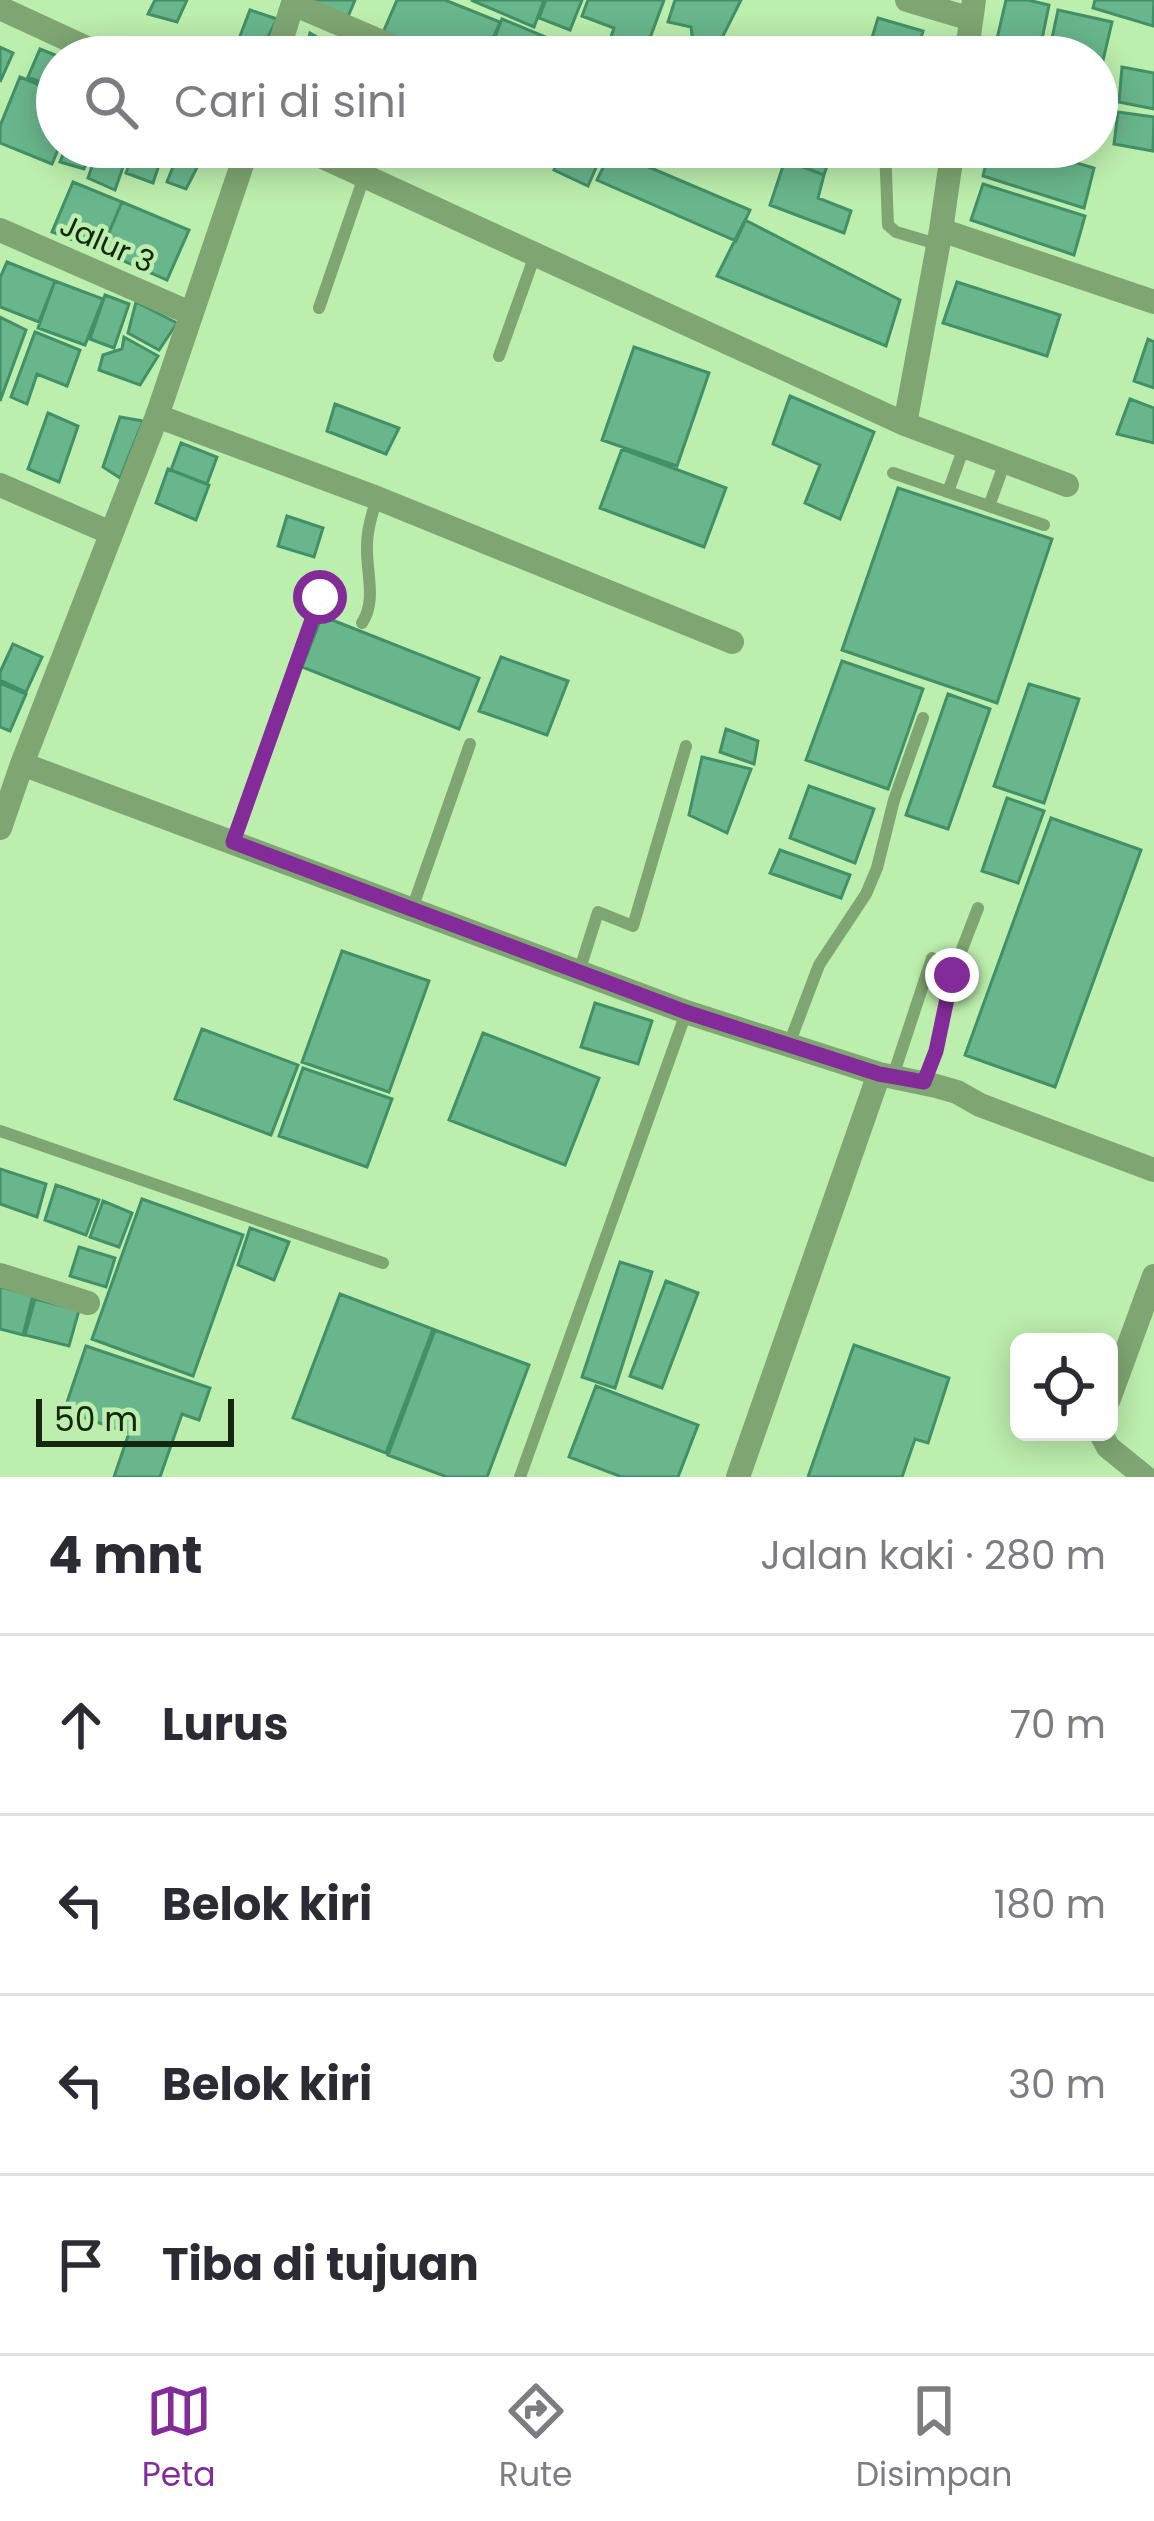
<!DOCTYPE html>
<html lang="id">
<meta charset="utf-8">
<style>
:root{--surface:#fff;--page:#f2f2f3;--text:#2b2b33;--muted:#7c7c81;--line:#e1e1e2;--accent:#822b99}
body{margin:0;font-family:Poppins,sans-serif;background:var(--page);color:var(--text)}
.controls{position:absolute;right:36px;bottom:36px;display:grid;overflow:hidden;border-radius:18px;box-shadow:0 6px 30px #0003}
.controls button{width:108px;height:108px;display:grid;place-items:center;padding:0;border:0;border-bottom:3px solid var(--line);background:var(--surface);color:var(--text);font:60px sans-serif}
.scale{position:absolute;left:36px;bottom:30px;width:198px;box-sizing:border-box;padding-left:12px;border:6px solid #14260d;border-top:0;font-size:33px;line-height:42px;white-space:nowrap;color:#14260d;-webkit-text-stroke:9px #bceead;paint-order:stroke}
.stop{position:absolute;width:36px;height:36px;margin:-27px;border:9px solid #822b99;border-radius:50%;background:#fff}
.stop.end{background:#822b99;border-color:#fff;box-shadow:0 3px 12px #0008}
.list{margin:0;padding:0;list-style:none}
h2{display:flex;justify-content:space-between;align-items:center;height:156px;margin:0;padding:0 48px;font-size:51px}
h2 small{font-size:39px;font-weight:400;color:var(--muted)}
.list li{display:grid;grid-template-columns:78px 1fr auto;gap:36px;align-items:center;box-sizing:border-box;height:180px;padding:0 48px;border-top:3px solid var(--line)}
.list b{display:block;font-size:45px;white-space:nowrap}
.list em{font-size:39px;font-style:normal;color:var(--muted)}
.icon{flex:none;width:66px;height:66px;fill:none;stroke:currentColor;stroke-width:2;stroke-linecap:round;stroke-linejoin:round}
.map{position:relative;flex:none;width:1154px;height:1477px;overflow:hidden}
.search{position:absolute;background:var(--surface);box-shadow:0 6px 30px #0003;left:36px;right:36px;top:36px;height:132px;display:flex;align-items:center;gap:30px;box-sizing:border-box;padding:0 42px;border-radius:66px;color:var(--muted);font-size:45px}
.sheet{height:876px;background:var(--surface)}
nav{display:flex;justify-content:space-around;align-items:center;box-sizing:border-box;height:168px;border-top:3px solid var(--line);background:var(--surface);font-size:33px;color:var(--muted)}
nav a{display:grid;justify-items:center;gap:6px}
nav .on{color:var(--accent)}
.map>svg:first-child{display:block}
</style>
<div class="map">
<svg width="1154" height="1477" viewBox="0 0 1154 1477">
<rect width="100%" height="100%" fill="#bceead"/>
<path fill="#69b68c" stroke="#429067" stroke-width="3" d="M 155,0 L 187,0 L 177,22 L 148,14 Z
M 310,0 L 355,0 L 347,19 Z
M 397,0 L 445,0 L 500,22 L 485,57 L 437,57 L 382,35 Z
M 471,0 L 544,0 L 534,27 Z
M 546,0 L 582,0 L 570,30 L 539,18 Z
M 588,0 L 664,0 L 643,57 L 632,57 L 607,48 L 614,28 L 582,16 Z
M 675,0 L 741,0 L 721,40 L 693,44 L 691,27 L 668,22 Z
M 1006,0 L 1028,0 L 1049,5 L 1040,49 L 997,39 Z
M 1095,0 L 1154,0 L 1153,26 L 1093,8 Z
M 250,10 L 277,19 L 258,57 L 232,57 Z
M 1058,10 L 1112,22 L 1098,82 L 1097,57 L 1048,57 Z
M 878,18 L 923,31 L 915,57 L 866,57 Z
M 502,19 L 548,38 L 541,57 L 487,57 Z
M 310,33 L 336,48 L 333,57 L 304,57 Z
M 550,40 L 589,55 L 588,57 L 543,57 Z
M 0,47 L 13,53 L 0,82 Z
M 40,49 L 60,57 L 57,57 L 57,89 L 28,77 Z
M 1122,67 L 1154,73 L 1154,109 L 1119,102 Z
M 20,77 L 57,92 L 59,147 L 52,164 L 0,143 L 0,126 Z
M 1118,112 L 1154,117 L 1153,151 L 1114,144 Z
M 66,147 L 92,147 L 84,169 L 60,162 Z
M 99,147 L 130,147 L 115,190 L 88,178 Z
M 135,147 L 165,147 L 153,183 L 126,173 Z
M 181,147 L 225,147 L 219,161 L 205,152 L 186,189 L 167,182 Z
M 563,147 L 605,147 L 588,186 L 554,170 Z
M 750,147 L 789,147 L 785,160 Z
M 789,147 L 833,147 L 824,175 L 785,160 Z
M 990,147 L 1022,147 L 1094,168 L 1084,208 L 983,176 Z
M 611,151 L 750,210 L 736,241 L 597,180 Z
M 785,160 L 824,175 L 818,198 L 851,211 L 844,233 L 770,205 Z
M 73,182 L 122,202 L 101,251 L 52,232 Z
M 983,184 L 1085,216 L 1074,255 L 971,220 Z
M 122,202 L 189,230 L 167,280 L 101,251 Z
M 745,220 L 900,300 L 886,346 L 717,276 Z
M 7,262 L 55,281 L 39,322 L 0,307 L 0,278 Z
M 55,281 L 103,299 L 85,345 L 38,328 Z
M 957,282 L 1060,315 L 1047,356 L 943,323 Z
M 105,295 L 129,304 L 114,348 L 90,339 Z
M 136,302 L 177,323 L 159,350 L 128,333 Z
M 0,317 L 26,330 L 0,401 Z
M 35,332 L 80,350 L 67,386 L 37,374 L 27,404 L 11,397 Z
M 124,337 L 158,356 L 140,385 L 99,370 L 103,355 L 122,349 Z
M 1148,339 L 1154,342 L 1154,388 L 1134,381 Z
M 634,347 L 709,373 L 677,466 L 602,440 Z
M 790,396 L 874,432 L 840,519 L 805,503 L 820,465 L 773,444 Z
M 1130,399 L 1154,408 L 1154,443 L 1117,434 Z
M 335,404 L 399,428 L 386,454 L 327,431 Z
M 48,413 L 78,426 L 59,482 L 28,469 Z
M 120,417 L 143,421 L 120,478 L 103,467 Z
M 181,443 L 217,457 L 207,484 L 171,470 Z
M 622,449 L 726,488 L 704,547 L 600,508 Z
M 168,469 L 209,485 L 196,520 L 156,503 Z
M 898,488 L 1052,539 L 997,703 L 842,650 Z
M 287,516 L 323,528 L 314,557 L 278,546 Z
M 322,616 L 479,678 L 459,729 L 302,667 Z
M 13,644 L 42,657 L 26,692 L 0,680 L 0,672 Z
M 501,657 L 568,681 L 547,735 L 479,711 Z
M 842,661 L 923,689 L 888,789 L 806,760 Z
M 0,683 L 26,694 L 10,731 L 0,727 Z
M 1029,684 L 1079,699 L 1044,803 L 994,786 Z
M 948,694 L 990,709 L 948,829 L 906,815 Z
M 726,729 L 758,741 L 754,764 L 720,752 Z
M 702,757 L 751,769 L 727,833 L 689,815 Z
M 809,786 L 874,809 L 855,863 L 790,838 Z
M 1007,798 L 1044,811 L 1018,883 L 982,871 Z
M 1051,818 L 1141,850 L 1055,1087 L 965,1055 Z
M 780,850 L 850,875 L 841,898 L 770,873 Z
M 342,951 L 429,981 L 389,1092 L 302,1062 Z
M 595,1003 L 652,1021 L 638,1064 L 581,1047 Z
M 202,1029 L 298,1065 L 271,1135 L 175,1099 Z
M 483,1033 L 599,1078 L 565,1165 L 449,1120 Z
M 303,1068 L 392,1099 L 367,1167 L 279,1136 Z
M 0,1169 L 46,1184 L 37,1217 L 0,1204 Z
M 56,1185 L 99,1200 L 86,1235 L 45,1220 Z
M 142,1199 L 243,1235 L 193,1376 L 92,1339 Z
M 103,1201 L 132,1213 L 119,1247 L 90,1237 Z
M 250,1228 L 289,1242 L 274,1280 L 238,1265 Z
M 79,1247 L 115,1258 L 106,1287 L 70,1276 Z
M 620,1262 L 652,1272 L 615,1388 L 582,1377 Z
M 666,1281 L 698,1293 L 662,1388 L 630,1376 Z
M 0,1287 L 33,1295 L 23,1335 L 0,1329 Z
M 340,1294 L 433,1329 L 386,1453 L 293,1418 Z
M 35,1299 L 79,1310 L 69,1346 L 25,1335 Z
M 435,1330 L 529,1365 L 487,1477 L 447,1477 L 388,1455 Z
M 854,1345 L 949,1378 L 928,1443 L 915,1439 L 902,1477 L 808,1477 Z
M 86,1346 L 210,1388 L 199,1420 L 182,1414 L 160,1477 L 114,1477 L 129,1433 L 64,1411 Z
M 596,1386 L 698,1425 L 678,1477 L 622,1477 L 569,1457 Z"/>
<g fill="none" stroke-linecap="round" stroke-linejoin="round">
<path stroke="#7fa672" stroke-width="12" d="M 724,57 C 736,50 751,53 764,57
M 885,147 L 888,225 L 896,232 L 937,244
M 319,308 L 364,177
M 499,356 L 535,255
M 893,473 L 948,492 L 964,447
M 948,492 L 1044,525
M 989,506 L 1005,462
M 362,623 C 377,600 366,573 367,546 C 367,530 372,514 377,498
M 233,842 L 320,597
M 412,909 L 470,744
M 579,972 L 598,912 L 633,926 L 686,746
M 789,1044 L 819,965 L 866,894 L 877,868 L 894,800 L 923,718
M 893,1076 L 932,958
M 924,1082 L 936,1051 L 952,975 L 978,908
M 0,1131 L 383,1263
M 520,1477 L 686,1013"/>
<path stroke="#7fa672" stroke-width="24" d="M 907,0 L 971,19
M 293,4 L 417,57
M 0,8 L 106,57
M 276,57 L 294,0
M 966,57 L 974,0
M 301,147 L 905,424 L 1067,485
M 0,230 L 190,313
M 941,230 L 1154,302
M 157,416 L 377,498 L 732,642
M 905,424 L 941,230 L 953,147
M 0,485 L 111,533
M 22,764 L 686,1012 L 879,1074 L 936,1086 L 957,1092 L 980,1105 L 1154,1170
M 0,828 L 22,764 L 157,416 L 248,147
M 0,1275 L 88,1303
M 1109,1399 L 1154,1276
M 1100,1432 L 1108,1447 L 1145,1477
M 738,1477 L 879,1074"/>
</g>
<g fill="none" stroke-linecap="round" stroke-linejoin="round">
<path stroke="#822b99" stroke-width="15" d="M 320,597 L 233,842 L 686,1012 L 879,1074 L 924,1082 L 936,1051 L 952,975"/>
</g>
<g text-anchor="middle" stroke-width="9" stroke-linejoin="round" paint-order="stroke">
<g font-size="30" fill="#14260d" stroke="#bceead">
<text transform="translate(107 244) rotate(24)" y="10">Jalur 3</text>
</g>
</g>
</svg>
<div class="controls">
<button><svg class="icon" aria-label="locate" viewBox="0 0 24 24"><circle cx="12" cy="12" r="6"/><path d="M12 2v4M12 18v4M2 12h4M18 12h4"/></svg></button>
</div>
<div class="scale">50 m</div>
<div class="stop" style="left:320px;top:597px"></div>
<div class="stop end" style="left:952px;top:975px"></div>
<div class="search"><svg class="icon" aria-label="search" viewBox="0 0 24 24"><circle cx="10" cy="10" r="6"/><path d="M15 15l6 6"/></svg>Cari di sini</div>
</div>
<section class="sheet">
<h2>4 mnt<small>Jalan kaki · 280 m</small></h2>
<ul class="list">
<li><svg class="icon" aria-label="ahead" viewBox="0 0 24 24"><path d="M12 20V5M6 11l6-6 6 6"/></svg><div><b>Lurus</b></div><em>70 m</em></li>
<li><svg class="icon" aria-label="left" viewBox="0 0 24 24"><path d="M17 20v-9H6M10 6l-5 5 5 5"/></svg><div><b>Belok kiri</b></div><em>180 m</em></li>
<li><svg class="icon" aria-label="left" viewBox="0 0 24 24"><path d="M17 20v-9H6M10 6l-5 5 5 5"/></svg><div><b>Belok kiri</b></div><em>30 m</em></li>
<li><svg class="icon" aria-label="arrive" viewBox="0 0 24 24"><path d="M6 21V4h12l-3 4 3 4H6"/></svg><div><b>Tiba di tujuan</b></div></li>
</ul>
</section>
<nav>
<a class="on"><svg class="icon" aria-label="map" viewBox="0 0 24 24"><path d="M3 6l6-2 6 2 6-2v14l-6 2-6-2-6 2zM9 4v14M15 6v14"/></svg>Peta</a>
<a><svg class="icon" aria-label="directions" viewBox="0 0 24 24"><path d="M12 3l9 9-9 9-9-9zM9 14v-3h6M13 9l2 2-2 2"/></svg>Rute</a>
<a><svg class="icon" aria-label="saved" viewBox="0 0 24 24"><path d="M7 4h10v16l-5-4-5 4z"/></svg>Disimpan</a>
</nav>
